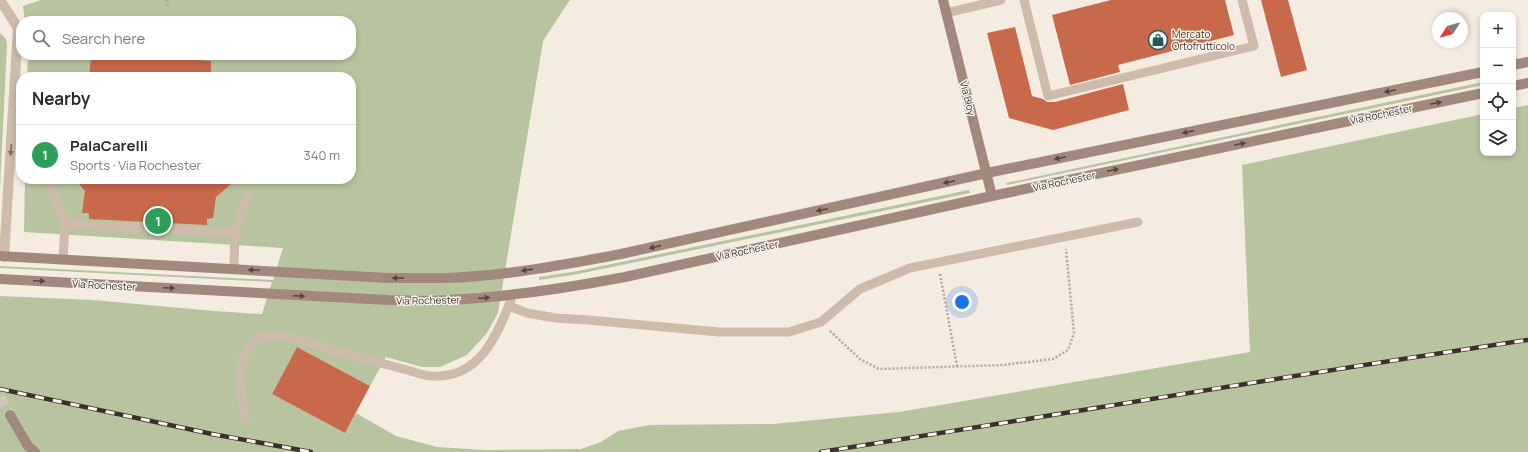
<!DOCTYPE html>
<meta charset="utf-8">
<style>
:root{--surface:#fff;--page:#f7f7f7;--text:#2b2b33;--muted:#7c7c81;--line:#e1e1e2;--accent:#1f5a5e}
body{margin:0;font-family:Manrope,sans-serif;background:var(--page);color:var(--text)}
.controls{position:absolute;right:12px;top:12px;display:grid;overflow:hidden;border-radius:8px;box-shadow:0 2px 6px #0003}
.controls button{width:36px;height:36px;display:grid;place-items:center;padding:0;border:0;border-bottom:1px solid var(--line);background:var(--surface);color:var(--text);font:20px sans-serif}
.compass{position:absolute;left:1432px;top:12px;width:36px;height:36px;border-radius:50%;background:var(--surface);box-shadow:0 2px 6px #0003;rotate:233deg}
.you{position:absolute;left:962px;top:302px;width:14px;height:14px;margin:-10px;border:3px solid #fff;border-radius:50%;background:#1a73e8;box-shadow:0 0 0 6px #1a73e833}
.badge{display:grid;place-items:center;width:26px;height:26px;border-radius:50%;background:var(--accent);color:#fff;font-size:13px;font-weight:700}
.pin{position:absolute;translate:-50% -50%;border:2px solid #fff;box-shadow:0 1px 4px #0006}
.list{margin:0;padding:0;list-style:none}
h2{display:flex;justify-content:space-between;align-items:center;height:52px;margin:0;padding:0 16px;font-size:17px}
h2 small{font-size:13px;font-weight:400;color:var(--muted)}
.list li{display:grid;grid-template-columns:26px 1fr auto;gap:12px;align-items:center;box-sizing:border-box;height:60px;padding:0 16px;border-top:1px solid var(--line)}
.list b{display:block;font-size:15px;white-space:nowrap}
.list p{margin:0;font-size:13px;white-space:nowrap;color:var(--muted)}
.list em{font-size:13px;font-style:normal;color:var(--muted)}
.icon{flex:none;width:22px;height:22px;fill:none;stroke:currentColor;stroke-width:2;stroke-linecap:round;stroke-linejoin:round}
.map{position:relative;flex:none;width:1528px;height:452px;overflow:hidden}
.search{position:absolute;background:var(--surface);box-shadow:0 2px 6px #0003;left:16px;top:16px;width:340px;height:44px;display:flex;align-items:center;gap:10px;box-sizing:border-box;padding:0 14px;border-radius:16px;color:var(--muted);font-size:15px}
.panel{position:absolute;background:var(--surface);box-shadow:0 2px 6px #0003;left:16px;top:72px;width:340px;height:112px;border-radius:16px}
.map>svg:first-child{display:block}
</style>
<div class="map">
<svg width="1528" height="452" viewBox="0 0 1528 452">
<rect width="100%" height="100%" fill="#f4ebe1"/>
<path fill="#b8c4a0" d="M 41,0 L 570,0 L 543,41 L 498,313 L 487,333 L 467,355 L 440,367 L 422,367 L 386,357 L 370,386 L 297,347 L 272,394 L 345,433 L 356,413 L 396,436 L 437,447 L 485,450 L 581,449 L 601,442 L 618,431 L 649,425 L 773,424 L 899,412 L 1250,352 L 1242,165 L 1483,114 L 1483,153 L 1513,153 L 1513,108 L 1528,105 L 1528,452 L 0,452 L 0,296 L 93,300 L 214,311 L 262,314 L 272,282 L 0,268 L 0,266 L 273,280 L 283,248 L 24,232 L 25,179 L 351,179 L 351,77 L 27,77 L 28,55 L 351,55 L 351,21 L 25,21 L 23,6 Z
M 0,33 L 6,39 L 7,45 L 0,188 Z
M 1483,82 L 1483,85 L 1007,185 L 1006,183 Z
M 969,190 L 970,193 L 578,274 L 539,280 L 539,277 L 578,271 Z"/>
<path fill="#c8694b" d="M 1111,0 L 1225,0 L 1234,35 L 1118,65 L 1120,72 L 1070,85 L 1052,15 Z
M 1261,0 L 1288,0 L 1307,70 L 1281,77 Z
M 1015,27 L 1032,96 L 1043,99 L 1047,102 L 1055,102 L 1123,84 L 1129,110 L 1053,130 L 1009,118 L 987,33 Z
M 98,55 L 123,55 L 211,61 L 211,77 L 89,77 L 91,58 L 98,58 Z
M 75,179 L 237,179 L 216,197 L 213,218 L 207,219 L 207,225 L 89,219 L 89,213 L 82,213 L 85,191 Z
M 297,347 L 370,386 L 345,433 L 272,394 Z"/>
<g fill="none" stroke-linecap="round" stroke-linejoin="round">
<path stroke="#cfc6bd" stroke-width="10" stroke-dasharray="10 5" stroke-linecap="butt" d="M 0,397 L 10,415"/>
<path stroke="#b9a596" stroke-width="2.5" stroke-dasharray="2 2" stroke-linecap="butt" d="M 167,0 L 168,7
M 940,274 L 957,366
M 830,331 L 860,359 L 879,369 L 1002,365 L 1053,359 L 1068,350 L 1074,333 L 1066,249"/>
<path stroke="#cdbbac" stroke-width="9" d="M 1024,0 L 1048,96 L 1254,46 L 1242,0
M 946,13 L 1001,0
M 50,184 L 65,224 L 235,233 L 247,197
M 63,260 L 65,224
M 234,269 L 235,233
M 509,306 L 527,313 L 556,318 L 588,320 L 719,332 L 789,332 L 821,322 L 860,289 L 910,268 L 1138,222
M 245,419 C 241,396 232,350 260,338 C 263,337 269,336 272,336 C 290,335 309,343 326,348 C 355,356 385,364 414,372 C 420,374 426,376 432,376 C 479,379 497,336 511,300"/>
<path stroke="#cdbbac" stroke-width="10" d="M 0,0 L 18,28 L 4,257"/>
<path stroke="#a18a7d" stroke-width="10" d="M 943,0 L 992,196
M 1513,65 L 1528,62
M 1513,86 L 1528,83
M 0,256 L 388,278 C 407,278 427,278 446,278 C 504,276 563,265 621,254 L 987,173 L 1483,72
M 0,279 L 388,300 C 408,300 429,302 449,300 C 508,297 567,288 625,277 L 992,196 L 1483,93
M 10,415 L 28,446 L 35,452"/>
<g stroke="#3b302b" stroke-width="4.5">
<path id="rail" d="M 0,389 L 212,434 L 311,452
M 821,452 C 1057,415 1292,375 1528,340"/>
</g>
<use href="#rail" stroke="#fbf5ee" stroke-width="3" stroke-dasharray="9" stroke-linecap="butt"/>
</g>
<defs><path id="oneway-solid" d="M-6-.8H1V-3.2L6.5 0L1 3.2V.8H-6Z"/></defs>
<g fill="#544640">
<use href="#oneway-solid" transform="translate(1390 91) rotate(168)"/>
<use href="#oneway-solid" transform="translate(1436 103) rotate(-12)"/>
<use href="#oneway-solid" transform="translate(1188 132) rotate(168)"/>
<use href="#oneway-solid" transform="translate(1240 144) rotate(-12)"/>
<use href="#oneway-solid" transform="translate(1060 158) rotate(169)"/>
<use href="#oneway-solid" transform="translate(1113 170) rotate(-12)"/>
<use href="#oneway-solid" transform="translate(949 182) rotate(168)"/>
<use href="#oneway-solid" transform="translate(822 210) rotate(168)"/>
<use href="#oneway-solid" transform="translate(655 247) rotate(167)"/>
<use href="#oneway-solid" transform="translate(254 270) rotate(-177)"/>
<use href="#oneway-solid" transform="translate(527 270) rotate(172)"/>
<use href="#oneway-solid" transform="translate(398 278) rotate(-180)"/>
<use href="#oneway-solid" transform="translate(39 281) rotate(3)"/>
<use href="#oneway-solid" transform="translate(169 288) rotate(3)"/>
<use href="#oneway-solid" transform="translate(299 296) rotate(3)"/>
<use href="#oneway-solid" transform="translate(484 298) rotate(-4)"/>
</g>
<use fill="#7d6f65" href="#oneway-solid" transform="translate(11 150) rotate(94)"/>
<defs>
<g id="shop-ring" transform="scale(1)"><circle r="9.5" fill="#fbf5ee" stroke="#1f5a5e" stroke-width="1.5"/><path d="M-5-2.5h2.3a2.7 3.5 0 0 1 5.4 0H5L5.5 6h-11ZM-1.5-2.5h3a1.5 2.3 0 0 0-3 0Z" fill="#1f5a5e"/></g>
</defs>
<g fill-rule="evenodd">
<use href="#shop-ring" x="1158" y="40"/>
</g>
<g text-anchor="middle" stroke-width="3" stroke-linejoin="round" paint-order="stroke">
<g font-size="10" fill="#3b302b" stroke="#fbf5ee" text-anchor="start">
<text x="1172" y="38">Mercato<tspan x="1172" dy="12">Ortofrutticolo</tspan></text>
</g>
<g font-size="10" fill="#3b302b" stroke="#fbf5ee">
<text transform="translate(968 98) rotate(76)" y="4">Via Bloy</text>
<text transform="translate(1381 114) rotate(-12)" y="4">Via Rochester</text>
<text transform="translate(1064 181) rotate(-12)" y="4">Via Rochester</text>
<text transform="translate(747 250) rotate(-12)" y="4">Via Rochester</text>
<text transform="translate(104 285) rotate(3)" y="4">Via Rochester</text>
<text transform="translate(428 300) rotate(-1)" y="4">Via Rochester</text>
</g>
</g>
</svg>
<div class="controls">
<button>+</button>
<button>−</button>
<button><svg class="icon" aria-label="locate" viewBox="0 0 24 24"><circle cx="12" cy="12" r="6"/><path d="M12 2v4M12 18v4M2 12h4M18 12h4"/></svg></button>
<button><svg class="icon" aria-label="layers" viewBox="0 0 24 24"><path d="M12 4l9 5-9 5-9-5zM3 14l9 5 9-5"/></svg></button>
</div>
<svg class="compass" viewBox="-18 -18 36 36"><path d="M0-13l5 13h-10z" fill="#e53935"/><path d="M0 13l5-13h-10z" fill="#7c7c81"/></svg>
<div class="you"></div>
<div class="pin badge" style="left:158px;top:221px;background:#2e9e5b">1</div>
<div class="search"><svg class="icon" aria-label="search" viewBox="0 0 24 24"><circle cx="10" cy="10" r="6"/><path d="M15 15l6 6"/></svg>Search here</div>
<section class="panel">
<h2>Nearby<small></small></h2>
<ul class="list">
<li><span class="badge" style="background:#2e9e5b">1</span><div><b>PalaCarelli</b><p>Sports · Via Rochester</p></div><em>340 m</em></li>
</ul>
</section>
</div>
